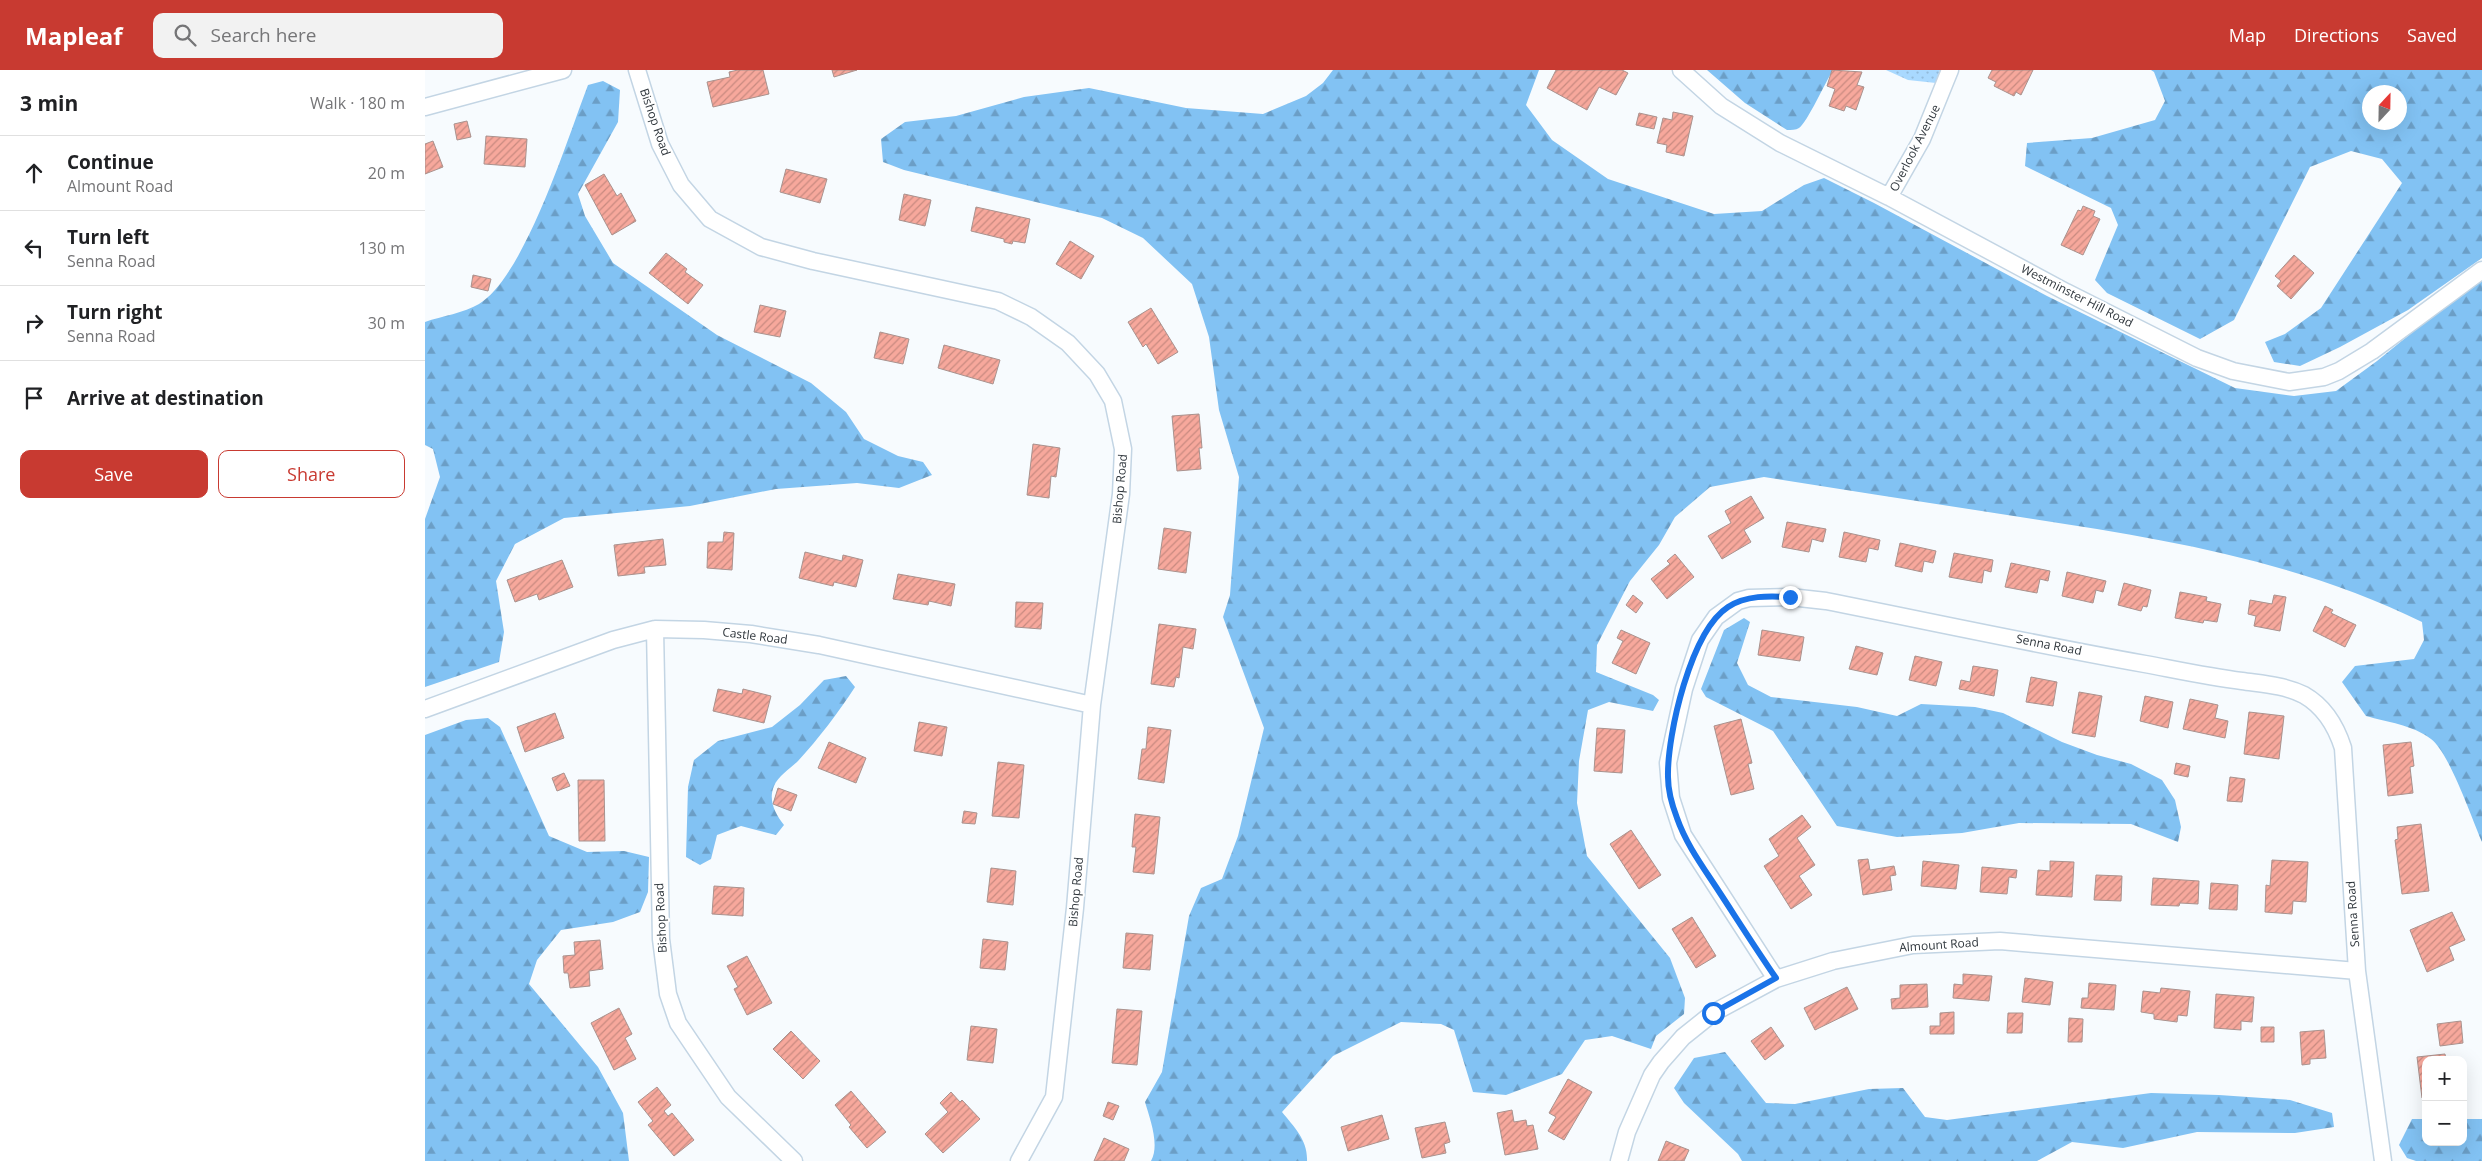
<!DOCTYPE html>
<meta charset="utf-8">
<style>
:root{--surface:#fff;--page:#f2f2f2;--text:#202124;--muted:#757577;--line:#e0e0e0;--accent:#c83a31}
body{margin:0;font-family:"Open Sans",sans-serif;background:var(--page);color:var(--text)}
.controls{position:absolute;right:15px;bottom:15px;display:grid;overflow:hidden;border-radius:10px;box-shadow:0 5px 20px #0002}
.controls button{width:45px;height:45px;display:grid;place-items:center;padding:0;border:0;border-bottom:1px solid var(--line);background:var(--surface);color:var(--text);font:25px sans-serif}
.compass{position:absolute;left:1937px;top:15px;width:45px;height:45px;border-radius:50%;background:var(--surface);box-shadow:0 5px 20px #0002;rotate:22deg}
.stop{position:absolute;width:15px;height:15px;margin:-11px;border:4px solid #1a73e8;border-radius:50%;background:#fff}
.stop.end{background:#1a73e8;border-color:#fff;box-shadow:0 1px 5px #0008}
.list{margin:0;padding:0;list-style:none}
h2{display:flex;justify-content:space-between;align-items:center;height:65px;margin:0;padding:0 20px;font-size:21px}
h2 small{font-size:16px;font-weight:400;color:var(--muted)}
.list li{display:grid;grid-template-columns:32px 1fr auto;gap:15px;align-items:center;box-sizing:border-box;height:75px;padding:0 20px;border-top:1px solid var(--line)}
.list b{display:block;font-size:19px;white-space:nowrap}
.list p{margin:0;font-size:16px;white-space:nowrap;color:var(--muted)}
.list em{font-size:16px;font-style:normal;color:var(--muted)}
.actions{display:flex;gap:10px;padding:15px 20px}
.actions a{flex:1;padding:11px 0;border:1px solid var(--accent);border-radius:10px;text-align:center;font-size:18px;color:var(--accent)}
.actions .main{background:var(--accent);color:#fff}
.icon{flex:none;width:28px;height:28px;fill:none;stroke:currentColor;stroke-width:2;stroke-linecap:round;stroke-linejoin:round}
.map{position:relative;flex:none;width:2057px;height:1091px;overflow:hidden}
header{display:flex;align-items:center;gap:30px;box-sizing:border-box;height:70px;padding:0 25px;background:var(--accent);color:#fff}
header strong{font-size:24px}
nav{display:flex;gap:28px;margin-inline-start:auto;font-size:18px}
.search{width:350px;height:45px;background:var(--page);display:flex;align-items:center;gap:12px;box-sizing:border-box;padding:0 18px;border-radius:10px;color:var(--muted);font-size:19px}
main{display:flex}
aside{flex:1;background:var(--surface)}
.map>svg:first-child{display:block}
</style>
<header>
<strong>Mapleaf</strong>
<div class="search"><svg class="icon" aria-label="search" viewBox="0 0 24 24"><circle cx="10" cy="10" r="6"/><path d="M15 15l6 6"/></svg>Search here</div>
<nav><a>Map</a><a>Directions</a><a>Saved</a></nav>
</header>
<main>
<aside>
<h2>3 min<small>Walk · 180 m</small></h2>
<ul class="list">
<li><svg class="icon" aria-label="ahead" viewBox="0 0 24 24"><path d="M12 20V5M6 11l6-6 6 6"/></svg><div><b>Continue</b><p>Almount Road</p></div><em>20 m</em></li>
<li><svg class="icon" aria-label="left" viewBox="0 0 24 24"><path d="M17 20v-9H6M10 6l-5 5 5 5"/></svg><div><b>Turn left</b><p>Senna Road</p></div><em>130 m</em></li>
<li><svg class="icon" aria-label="right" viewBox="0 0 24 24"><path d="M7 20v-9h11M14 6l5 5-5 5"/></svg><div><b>Turn right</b><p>Senna Road</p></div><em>30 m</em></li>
<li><svg class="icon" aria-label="arrive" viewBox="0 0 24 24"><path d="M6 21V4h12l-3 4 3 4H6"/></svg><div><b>Arrive at destination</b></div></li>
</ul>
<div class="actions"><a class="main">Save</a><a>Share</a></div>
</aside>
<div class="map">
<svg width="2057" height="1091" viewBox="0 0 2057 1091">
<defs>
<pattern id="grass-dots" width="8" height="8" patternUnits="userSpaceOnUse" patternTransform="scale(1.25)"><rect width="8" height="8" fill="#a9d9ff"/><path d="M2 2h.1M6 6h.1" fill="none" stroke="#92bbdb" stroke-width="1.8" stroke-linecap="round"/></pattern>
<pattern id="forest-firs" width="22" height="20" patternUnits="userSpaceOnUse" patternTransform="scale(1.25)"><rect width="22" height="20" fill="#82c2f3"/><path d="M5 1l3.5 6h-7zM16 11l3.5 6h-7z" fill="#6b9ec6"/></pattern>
<pattern id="building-hatch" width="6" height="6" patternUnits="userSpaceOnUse" patternTransform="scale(1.25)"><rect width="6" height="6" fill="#f7a89c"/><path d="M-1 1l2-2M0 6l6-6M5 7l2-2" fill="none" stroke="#c88a80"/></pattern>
</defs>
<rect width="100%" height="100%" fill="#f7fbfe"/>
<path fill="url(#grass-dots)" d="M 1461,0 L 1515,0 L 1511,13 L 1483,10 Z"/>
<path fill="url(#forest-firs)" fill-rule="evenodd" d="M 908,0 L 1114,0 L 1101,35 L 1127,70 L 1183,109 L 1289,144 L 1337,141 L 1379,115 L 1399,108 L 1449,133 L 1622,226 L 1810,318 L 1869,326 L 1911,321 L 1952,291 L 2031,227 L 2057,211 L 2057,772 C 2047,749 2024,682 2006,669 C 1988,655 1962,652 1941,646 L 1917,612 L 1930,596 L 1989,589 L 1999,570 L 1997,552 C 1876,492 1740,469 1608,449 C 1518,435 1428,421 1339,407 L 1285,417 L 1250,447 L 1234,475 L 1205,511 L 1172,575 L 1171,602 L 1228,625 L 1234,630 L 1228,641 L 1184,632 L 1163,640 L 1154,691 L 1152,733 L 1162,786 L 1245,888 L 1260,928 L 1259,944 L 1231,966 L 1226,979 L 1187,966 L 1160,970 L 1137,1004 L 1081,1025 L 1048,1022 L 1029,960 L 1016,954 L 976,952 L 908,986 L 857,1042 C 869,1057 883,1070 882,1091 L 726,1091 C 735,1075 725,1049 720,1032 L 737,1002 L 764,846 L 776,818 L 797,809 L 813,766 L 839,658 L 798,547 L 805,525 L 814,407 L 794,340 L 784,267 L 767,214 L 718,168 L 677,148 L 479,100 L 458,92 L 456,69 L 480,52 L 531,46 L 599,27 L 664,18 L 761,38 L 838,44 L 881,26 L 898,13 Z
M 1282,0 L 1408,0 C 1401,11 1382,53 1374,58 C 1371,60 1366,60 1362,60 L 1320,33 Z
M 1726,0 L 2057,0 L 2057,188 L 1983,240 L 1915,277 L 1875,296 L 1849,292 L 1840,272 L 1860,264 L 1896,238 L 1977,113 L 1957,89 L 1926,81 L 1885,97 L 1809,250 L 1775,269 L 1682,223 L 1670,210 L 1693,155 L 1686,138 L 1600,96 L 1602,73 L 1667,68 L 1730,50 L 1740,31 L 1729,2 ZM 1944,22 L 1974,22 L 1974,52 L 1944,52 Z
M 178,11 L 195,20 L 193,52 L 153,124 L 160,146 L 188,193 L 292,265 L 386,313 L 421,342 L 439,369 L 473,386 L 498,392 L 507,405 L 474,418 L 432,413 L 351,419 L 265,436 L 139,448 L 90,474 L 71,511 L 79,562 L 74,592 L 0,617 L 0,449 L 15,407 L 8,379 L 0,375 L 0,252 C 17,246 39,243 54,234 C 100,206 143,67 163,15 Z
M 1319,548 L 1325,552 L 1312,593 L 1323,615 L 1346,627 L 1432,637 L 1472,646 L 1496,634 L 1550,637 L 1578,643 L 1637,672 L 1672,685 L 1706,694 L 1737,710 L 1750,730 L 1756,757 L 1753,772 L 1706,754 L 1594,753 L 1537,763 L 1472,767 L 1412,756 L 1348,661 L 1281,627 L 1276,619 L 1299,560 Z
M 421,606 L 430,617 C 413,643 394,668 373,691 C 366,698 353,706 349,716 C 343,730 350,744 359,755 L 351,765 L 316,756 L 292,765 L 286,789 L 275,795 L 261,787 L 263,717 L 269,690 L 293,671 L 347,657 L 375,635 L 399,610 Z
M 63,648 L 75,657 L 124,766 L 162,782 L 199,781 L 224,787 L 223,822 L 215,842 L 188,852 L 136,860 L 112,890 L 104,914 L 173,997 L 198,1043 L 204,1091 L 0,1091 L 0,665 L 41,650 Z
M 1300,982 L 1341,1033 L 1370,1034 L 1444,1019 L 1478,1018 L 1500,1047 L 1522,1050 L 1726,1023 L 1794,1025 L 1865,1030 L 1907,1043 L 1909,1057 L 1870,1063 L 1772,1062 L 1698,1078 L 1647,1072 L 1612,1091 L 1317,1091 L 1313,1084 L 1259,1033 L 1249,1018 L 1269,988 Z
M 1987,1049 L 2001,1049 L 2001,1072 L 2038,1072 L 2038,1049 L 2057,1049 L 2057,1091 L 1991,1091 L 1982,1088 L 1974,1075 Z"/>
<path fill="url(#building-hatch)" stroke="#a9928e" d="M 313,0 L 338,0 L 344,24 L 288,37 L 282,12 L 305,7 L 304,2 Z
M 407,0 L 432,0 L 409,7 Z
M 1131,0 L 1197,0 L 1203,3 L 1191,25 L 1174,17 L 1162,40 L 1122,18 Z
M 1407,0 L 1437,2 L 1432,15 L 1439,17 L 1431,40 L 1421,36 L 1419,41 L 1404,36 L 1410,19 L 1402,16 Z
M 1567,0 L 1608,0 L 1596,25 L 1591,22 L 1589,26 L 1569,16 L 1571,12 L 1563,8 Z
M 1248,42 L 1268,46 L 1259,86 L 1241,82 L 1242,75 L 1232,73 L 1238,48 L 1247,50 Z
M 1214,43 L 1232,47 L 1229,59 L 1211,55 Z
M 42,51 L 46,67 L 32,70 L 29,54 Z
M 61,66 L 102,69 L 100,97 L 59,94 Z
M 8,71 L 18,97 L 0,104 L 0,74 Z
M 361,99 L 402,109 L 395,133 L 355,122 Z
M 179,104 L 192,126 L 196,123 L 211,151 L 187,165 L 160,115 Z
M 479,124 L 506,130 L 500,156 L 474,150 Z
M 1658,136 L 1670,141 L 1668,146 L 1675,149 L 1658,185 L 1636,175 L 1653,140 L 1656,141 Z
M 551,137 L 605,149 L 600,173 L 588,171 L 587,174 L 579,172 L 579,169 L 546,161 Z
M 645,171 L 669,186 L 656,209 L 631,194 Z
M 241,183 L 262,199 L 260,202 L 278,215 L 263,234 L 224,203 Z
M 1869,185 L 1889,203 L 1866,229 L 1852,216 L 1856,211 L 1850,206 Z
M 48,205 L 66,209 L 63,221 L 46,217 Z
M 335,235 L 361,241 L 355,267 L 329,262 Z
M 726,238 L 753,282 L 733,294 L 721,274 L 718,277 L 703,252 Z
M 455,262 L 484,269 L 478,294 L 449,288 Z
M 519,275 L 575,290 L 568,314 L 513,298 Z
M 774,344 L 777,378 L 774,378 L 776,399 L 752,401 L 747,346 Z
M 608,374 L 635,378 L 631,407 L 626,406 L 624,428 L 602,425 Z
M 1326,426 L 1339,448 L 1319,460 L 1326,472 L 1297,489 L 1283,466 L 1306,453 L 1300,441 Z
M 1362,452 L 1401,459 L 1398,472 L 1387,469 L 1384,482 L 1357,477 Z
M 739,458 L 766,462 L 761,503 L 733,499 Z
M 299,462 L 309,463 L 307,500 L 282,498 L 283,472 L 298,472 Z
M 1419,462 L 1455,470 L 1453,480 L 1444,478 L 1441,492 L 1414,487 Z
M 238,469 L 241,495 L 219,497 L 220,503 L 193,506 L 189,475 Z
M 1475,473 L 1511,481 L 1508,493 L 1499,491 L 1497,502 L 1470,496 Z
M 380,482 L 417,491 L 418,485 L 438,490 L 431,517 L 409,512 L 408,516 L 374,508 Z
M 1529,483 L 1568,490 L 1566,502 L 1559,500 L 1557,513 L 1524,507 Z
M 1250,484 L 1269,507 L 1242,529 L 1226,509 L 1245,494 L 1242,491 Z
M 137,490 L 148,517 L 114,530 L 112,524 L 90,532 L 82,510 Z
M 1586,493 L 1625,501 L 1623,511 L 1615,509 L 1612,523 L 1580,517 Z
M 1642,502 L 1681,511 L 1678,522 L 1671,520 L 1668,533 L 1637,526 Z
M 473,504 L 530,514 L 526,536 L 504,531 L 503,535 L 468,529 Z
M 1699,513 L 1726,520 L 1722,537 L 1718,536 L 1716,541 L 1693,535 Z
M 1755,522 L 1782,527 L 1781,531 L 1796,534 L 1792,552 L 1779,550 L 1778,553 L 1750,548 Z
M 1208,525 L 1218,533 L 1211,543 L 1201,535 Z
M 1849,525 L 1861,527 L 1855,561 L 1829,556 L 1831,546 L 1823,544 L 1825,530 L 1847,534 Z
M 591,532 L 618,533 L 616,559 L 590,557 Z
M 1900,536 L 1908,540 L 1906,543 L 1931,555 L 1920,577 L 1888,561 Z
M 734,554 L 771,559 L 768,579 L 758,577 L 754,608 L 751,607 L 749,617 L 726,614 Z
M 1196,560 L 1225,573 L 1211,604 L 1187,593 L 1198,571 L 1192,568 Z
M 1337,560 L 1379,567 L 1375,591 L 1333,585 Z
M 1431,576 L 1458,583 L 1452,605 L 1424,599 Z
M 1490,586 L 1517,592 L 1511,616 L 1484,610 Z
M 1548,596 L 1573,600 L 1569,626 L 1534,619 L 1536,610 L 1545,612 Z
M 1606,607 L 1632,612 L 1628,636 L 1601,632 Z
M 293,619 L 317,624 L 318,619 L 346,626 L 339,653 L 288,641 Z
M 1654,622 L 1677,626 L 1670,667 L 1647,663 Z
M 1720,626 L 1748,632 L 1743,658 L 1715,651 Z
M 1765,629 L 1793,635 L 1790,648 L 1803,651 L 1800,668 L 1758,659 Z
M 1824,642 L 1859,646 L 1854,689 L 1819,684 Z
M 130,643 L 139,668 L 100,682 L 92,657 Z
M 1316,649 L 1327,693 L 1323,694 L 1329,719 L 1306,725 L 1289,656 Z
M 494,652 L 522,657 L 517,686 L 489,681 Z
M 723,657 L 746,660 L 739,713 L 713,709 L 717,679 L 721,679 Z
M 1172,658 L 1200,660 L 1197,703 L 1169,701 Z
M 404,672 L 441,688 L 431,713 L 393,698 Z
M 1986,672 L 1989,696 L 1985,697 L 1988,723 L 1963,726 L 1958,675 Z
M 573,692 L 599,695 L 594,748 L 567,746 Z
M 1751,693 L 1765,696 L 1763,707 L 1749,704 Z
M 139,703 L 145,716 L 132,721 L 127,708 Z
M 1805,707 L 1820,709 L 1817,732 L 1802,731 Z
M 153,710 L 179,710 L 180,771 L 154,771 Z
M 353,718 L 372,725 L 366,741 L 348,734 Z
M 539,741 L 552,743 L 550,754 L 537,753 Z
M 710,744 L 735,747 L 729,804 L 708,802 L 711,777 L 707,777 Z
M 1377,745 L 1386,757 L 1372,768 L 1390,795 L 1374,806 L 1387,825 L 1366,839 L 1339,796 L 1354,786 L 1344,769 Z
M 1996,754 L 2004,821 L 1977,824 L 1970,770 L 1973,769 L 1972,757 Z
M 1206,760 L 1236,805 L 1214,819 L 1185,774 Z
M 1443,789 L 1445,800 L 1469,796 L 1471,805 L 1465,806 L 1467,820 L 1438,825 L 1433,790 Z
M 1847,790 L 1883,792 L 1881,832 L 1868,831 L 1867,844 L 1840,842 L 1841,815 L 1845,816 Z
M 1498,791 L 1534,795 L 1531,819 L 1496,816 Z
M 1625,791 L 1649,792 L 1647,827 L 1611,825 L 1613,800 L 1625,801 Z
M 1557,797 L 1592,800 L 1591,808 L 1584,807 L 1582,824 L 1555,822 Z
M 566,798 L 591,801 L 588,835 L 562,832 Z
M 1671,805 L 1697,806 L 1696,831 L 1669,830 Z
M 1728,808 L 1774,811 L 1773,834 L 1755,833 L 1754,836 L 1726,835 Z
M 1786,813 L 1813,815 L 1812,840 L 1784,839 Z
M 289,816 L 319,818 L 318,846 L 287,844 Z
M 2027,842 L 2040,870 L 2024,877 L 2029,890 L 2002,902 L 1985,860 Z
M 1267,847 L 1291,886 L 1271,898 L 1247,859 Z
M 701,863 L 728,865 L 725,900 L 698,898 Z
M 558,869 L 583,872 L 580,900 L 555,898 Z
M 175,870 L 178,899 L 164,901 L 165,916 L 145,918 L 143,903 L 139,903 L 138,886 L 150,885 L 149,872 Z
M 322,886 L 347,933 L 322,945 L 309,919 L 313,917 L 302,896 Z
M 1538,904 L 1567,906 L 1564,931 L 1528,928 L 1529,914 L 1538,915 Z
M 1600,908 L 1628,912 L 1625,935 L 1597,932 Z
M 1664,913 L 1691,915 L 1689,940 L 1656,938 L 1657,928 L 1663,928 Z
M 1502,914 L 1503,937 L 1467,939 L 1466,929 L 1475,928 L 1475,915 Z
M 1422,917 L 1433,939 L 1390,960 L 1379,938 Z
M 1736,918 L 1765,921 L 1762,946 L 1753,945 L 1752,952 L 1729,949 L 1729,944 L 1716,942 L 1718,921 L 1735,923 Z
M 1791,924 L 1829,927 L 1827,952 L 1816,951 L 1816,960 L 1789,958 Z
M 194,938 L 207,964 L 200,968 L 211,989 L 189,1000 L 166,953 Z
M 692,939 L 717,941 L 712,995 L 687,993 Z
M 1529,942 L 1529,964 L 1505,964 L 1505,956 L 1515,956 L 1515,943 Z
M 1583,943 L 1598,943 L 1597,963 L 1582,963 Z
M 1644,948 L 1658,949 L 1657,972 L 1643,972 Z
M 2036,951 L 2038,973 L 2015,976 L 2012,954 Z
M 546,956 L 572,959 L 568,993 L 542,990 Z
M 1346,957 L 1359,976 L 1340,990 L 1326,971 Z
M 1836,957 L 1849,957 L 1849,972 L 1836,972 Z
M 1899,960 L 1901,988 L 1885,989 L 1885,994 L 1877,995 L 1875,962 Z
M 366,961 L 395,991 L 378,1009 L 348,979 Z
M 2020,984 L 2021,990 L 2001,990 L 2001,1028 L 1997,1028 L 1992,987 Z
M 1143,1009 L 1167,1022 L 1139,1070 L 1123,1061 L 1131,1047 L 1124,1043 Z
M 232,1017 L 246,1035 L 239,1041 L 243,1046 L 247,1043 L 269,1070 L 249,1086 L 223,1055 L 228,1051 L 213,1032 Z
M 426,1021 L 461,1062 L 442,1078 L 424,1057 L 426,1055 L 410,1035 Z
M 526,1022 L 535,1032 L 537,1030 L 555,1049 L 518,1083 L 500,1064 L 523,1042 L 515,1033 Z
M 683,1032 L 694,1036 L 688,1050 L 678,1046 Z
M 1087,1040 L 1089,1052 L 1101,1050 L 1102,1056 L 1108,1055 L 1113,1079 L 1080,1085 L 1072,1043 Z
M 957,1045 L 964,1069 L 923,1081 L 916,1057 Z
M 1020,1052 L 1025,1072 L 1019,1074 L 1021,1083 L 997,1088 L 990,1058 Z
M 679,1068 L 704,1079 L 699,1091 L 669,1091 Z
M 1241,1071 L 1264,1080 L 1259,1091 L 1233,1091 Z"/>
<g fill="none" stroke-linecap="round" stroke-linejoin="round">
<g stroke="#c3d5e4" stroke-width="19">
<path id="street" d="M 212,0 L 235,74 L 256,115 L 285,149 L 336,177 L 388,191 L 573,231 L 606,247 L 643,273 L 672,304 L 688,331 L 698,379 L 696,424 L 667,635 L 650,838 L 629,1027 L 594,1091
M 1256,0 L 1296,36 L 1355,73 L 1464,127 L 1641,222 L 1772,288 L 1808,301 L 1864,312 L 1899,307 L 1914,301 L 1947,281 L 2057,200
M 0,37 L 138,0
M 1464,127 L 1497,69 L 1525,0
M 230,559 L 236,869 L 243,924 L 253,953 L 303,1027 L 369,1091
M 0,639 L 188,570 L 230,559 L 279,560 L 326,564 L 394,575 L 667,635
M 1351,909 L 1258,765 L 1246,728 L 1243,693 L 1259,619 L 1275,570 L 1291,547 L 1313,531 L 1324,528 L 1365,527 L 1401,531 C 1507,552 1613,575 1720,594 C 1752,600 1784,607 1817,611 C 1838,614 1859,615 1879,625 C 1900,637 1911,656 1918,678 L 1932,901 L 1958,1091
M 1194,1091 L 1202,1062 L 1227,1005 L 1236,992 L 1258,967 L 1288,943 L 1351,909 L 1408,891 L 1488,875 L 1575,871 L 1932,901"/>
</g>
<use href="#street" stroke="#fff" stroke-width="16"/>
</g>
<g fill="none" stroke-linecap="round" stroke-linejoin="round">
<path stroke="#1a73e8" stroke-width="6" d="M 1288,943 L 1351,908 C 1331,879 1312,849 1293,820 C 1278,797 1261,774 1252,748 C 1247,735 1243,721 1243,707 C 1242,664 1266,561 1303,537 C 1321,525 1344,526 1365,527"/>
</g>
<g text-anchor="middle" stroke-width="4" stroke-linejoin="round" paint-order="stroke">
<g font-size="12" fill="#2f363c" stroke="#fff">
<text transform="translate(230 52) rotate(71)" y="4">Bishop Road</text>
<text transform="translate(1490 78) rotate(-63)" y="4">Overlook Avenue</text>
<text transform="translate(1652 226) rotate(27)" y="4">Westminster Hill Road</text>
<text transform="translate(695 419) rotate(-85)" y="4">Bishop Road</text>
<text transform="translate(330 566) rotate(7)" y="4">Castle Road</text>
<text transform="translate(1624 575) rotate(11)" y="4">Senna Road</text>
<text transform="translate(651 822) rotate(-85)" y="4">Bishop Road</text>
<text transform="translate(1928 844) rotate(-94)" y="4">Senna Road</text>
<text transform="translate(236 848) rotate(-93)" y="4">Bishop Road</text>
<text transform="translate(1514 875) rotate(-4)" y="4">Almount Road</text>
</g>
</g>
</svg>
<div class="controls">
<button>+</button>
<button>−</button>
</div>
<svg class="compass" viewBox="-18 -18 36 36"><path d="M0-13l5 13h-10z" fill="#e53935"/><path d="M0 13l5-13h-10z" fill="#757577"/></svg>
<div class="stop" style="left:1288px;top:943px"></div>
<div class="stop end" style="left:1365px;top:527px"></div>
</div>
</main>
